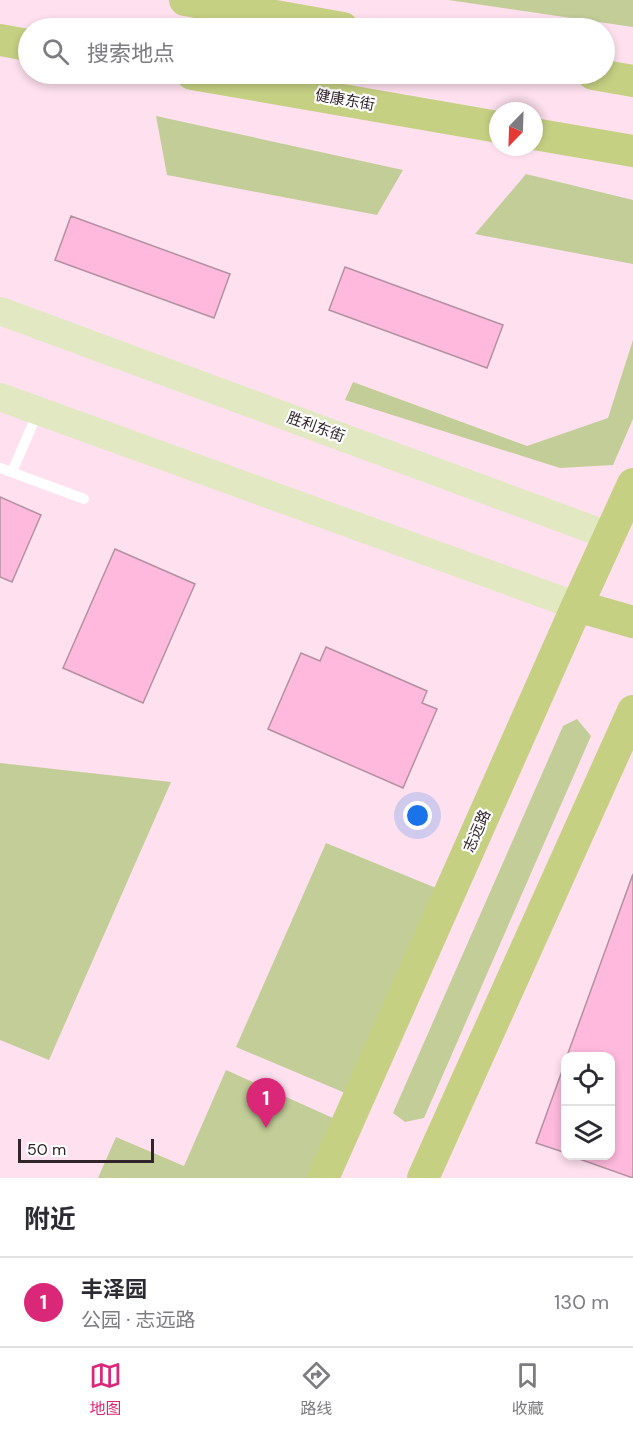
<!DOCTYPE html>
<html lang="zh">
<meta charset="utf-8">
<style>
:root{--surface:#fff;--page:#f7f7f7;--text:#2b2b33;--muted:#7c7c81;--line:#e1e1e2;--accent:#db2777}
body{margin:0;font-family:"DM Sans","Noto Sans SC",sans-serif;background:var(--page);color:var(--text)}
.controls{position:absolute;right:18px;bottom:18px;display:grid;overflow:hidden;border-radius:12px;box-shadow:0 3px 9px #0003}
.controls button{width:54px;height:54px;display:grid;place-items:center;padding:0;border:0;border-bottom:2px solid var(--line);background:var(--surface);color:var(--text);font:30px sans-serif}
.compass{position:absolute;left:489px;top:102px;width:54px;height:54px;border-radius:50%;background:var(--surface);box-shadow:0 3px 9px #0003;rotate:203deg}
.scale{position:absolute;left:18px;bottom:15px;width:136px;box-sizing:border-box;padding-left:6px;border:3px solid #32242b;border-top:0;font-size:16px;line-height:21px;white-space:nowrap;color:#32242b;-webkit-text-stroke:4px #fff;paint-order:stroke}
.you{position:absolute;left:418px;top:816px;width:21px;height:21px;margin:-15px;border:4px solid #fff;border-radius:50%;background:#1a73e8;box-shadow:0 0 0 9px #1a73e833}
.badge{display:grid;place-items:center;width:39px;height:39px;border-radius:50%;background:var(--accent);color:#fff;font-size:20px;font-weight:700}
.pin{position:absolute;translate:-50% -50px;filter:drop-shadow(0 2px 3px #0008)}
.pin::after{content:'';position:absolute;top:32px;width:21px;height:18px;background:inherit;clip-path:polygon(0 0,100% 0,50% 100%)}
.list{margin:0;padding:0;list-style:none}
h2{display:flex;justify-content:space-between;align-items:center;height:78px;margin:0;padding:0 24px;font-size:26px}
h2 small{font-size:20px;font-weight:400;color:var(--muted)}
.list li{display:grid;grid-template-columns:39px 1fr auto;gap:18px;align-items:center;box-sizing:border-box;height:90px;padding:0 24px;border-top:2px solid var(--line)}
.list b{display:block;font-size:22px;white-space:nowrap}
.list p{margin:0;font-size:20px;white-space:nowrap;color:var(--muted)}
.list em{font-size:20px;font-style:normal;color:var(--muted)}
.icon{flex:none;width:33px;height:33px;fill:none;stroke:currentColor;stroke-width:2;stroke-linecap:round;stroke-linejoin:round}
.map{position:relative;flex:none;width:633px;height:1178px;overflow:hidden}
.search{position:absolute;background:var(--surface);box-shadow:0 3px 9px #0003;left:18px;right:18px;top:18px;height:66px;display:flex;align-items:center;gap:15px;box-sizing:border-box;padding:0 21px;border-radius:33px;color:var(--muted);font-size:22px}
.sheet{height:168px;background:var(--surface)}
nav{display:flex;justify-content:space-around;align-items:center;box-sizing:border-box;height:84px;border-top:2px solid var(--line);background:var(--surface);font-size:16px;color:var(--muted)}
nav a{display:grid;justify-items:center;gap:3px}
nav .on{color:var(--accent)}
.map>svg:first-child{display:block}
</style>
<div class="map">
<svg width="633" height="1178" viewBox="0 0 633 1178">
<rect width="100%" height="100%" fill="#fee0ee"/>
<path fill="#c3cd98" d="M 448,0 L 633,0 L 633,27 Z
M 156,116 L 403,170 L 377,215 L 167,175 Z
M 526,174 L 633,200 L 633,264 L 475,234 Z
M 633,340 L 633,419 L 613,465 L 560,468 L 345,400 L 353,382 L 527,446 L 608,418 Z
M 577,719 L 591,736 L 424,1118 L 405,1122 L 393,1113 L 563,726 Z
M 0,763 L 171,782 L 49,1060 L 0,1040 Z
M 326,843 L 436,888 L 345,1093 L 236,1047 Z
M 226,1070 L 335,1119 L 308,1178 L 98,1178 L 116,1137 L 184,1166 Z"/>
<path fill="#feb9dc" stroke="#b391a2" stroke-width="1.5" d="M 71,216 L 230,274 L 214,318 L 55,260 Z
M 345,267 L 503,325 L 487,368 L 329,310 Z
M 0,497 L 41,515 L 12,582 L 0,577 Z
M 115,549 L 195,584 L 143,703 L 63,668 Z
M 326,647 L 427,691 L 422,703 L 437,709 L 403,788 L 268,729 L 301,653 L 320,661 Z
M 633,874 L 633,1178 L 571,1156 L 610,1156 L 610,1056 L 567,1056 Z
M 566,1060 L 566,1153 L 536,1143 Z"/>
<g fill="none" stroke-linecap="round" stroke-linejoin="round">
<path stroke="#fff" stroke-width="10" d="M 0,468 L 84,499
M 12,472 L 38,412"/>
<path stroke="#e2e8c1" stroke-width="28" d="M 0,311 L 610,536
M 0,397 L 577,606"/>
<path stroke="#c6d083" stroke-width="32" d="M 185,0 L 343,28
M 0,40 L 28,45
M 192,74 L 498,127
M 593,74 L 633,81
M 534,134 L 633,151
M 577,606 L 633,622
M 323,1178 L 577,606 L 633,484
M 423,1178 L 633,711"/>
</g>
<g text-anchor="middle" stroke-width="4.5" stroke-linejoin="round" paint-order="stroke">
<g font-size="15" fill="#32242b" stroke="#fff">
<text transform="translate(345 100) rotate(10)" y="5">健康东街</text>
<text transform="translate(316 427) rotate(20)" y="5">胜利东街</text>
<text transform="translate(477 831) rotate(-66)" y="5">志远路</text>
</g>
</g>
</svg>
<div class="controls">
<button><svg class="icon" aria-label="locate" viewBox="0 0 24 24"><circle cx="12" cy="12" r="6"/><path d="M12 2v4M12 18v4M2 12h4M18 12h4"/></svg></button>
<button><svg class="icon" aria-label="layers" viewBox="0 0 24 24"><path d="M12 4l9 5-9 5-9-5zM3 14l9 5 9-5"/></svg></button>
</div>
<svg class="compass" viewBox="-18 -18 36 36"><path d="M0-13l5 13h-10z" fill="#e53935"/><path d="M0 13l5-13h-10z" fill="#7c7c81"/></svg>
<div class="scale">50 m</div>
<div class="you"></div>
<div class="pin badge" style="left:266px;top:1128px">1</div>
<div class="search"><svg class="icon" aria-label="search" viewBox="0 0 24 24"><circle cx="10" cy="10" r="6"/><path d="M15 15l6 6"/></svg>搜索地点</div>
</div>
<section class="sheet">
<h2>附近<small></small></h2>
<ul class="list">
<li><span class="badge">1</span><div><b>丰泽园</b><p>公园 · 志远路</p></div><em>130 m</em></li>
</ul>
</section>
<nav>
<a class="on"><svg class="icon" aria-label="map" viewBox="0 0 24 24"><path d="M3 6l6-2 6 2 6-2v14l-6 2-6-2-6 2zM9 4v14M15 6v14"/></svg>地图</a>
<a><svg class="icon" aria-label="directions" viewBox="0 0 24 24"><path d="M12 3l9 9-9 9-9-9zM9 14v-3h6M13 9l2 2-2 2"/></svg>路线</a>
<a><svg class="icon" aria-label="saved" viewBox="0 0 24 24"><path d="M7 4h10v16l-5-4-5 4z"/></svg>收藏</a>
</nav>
